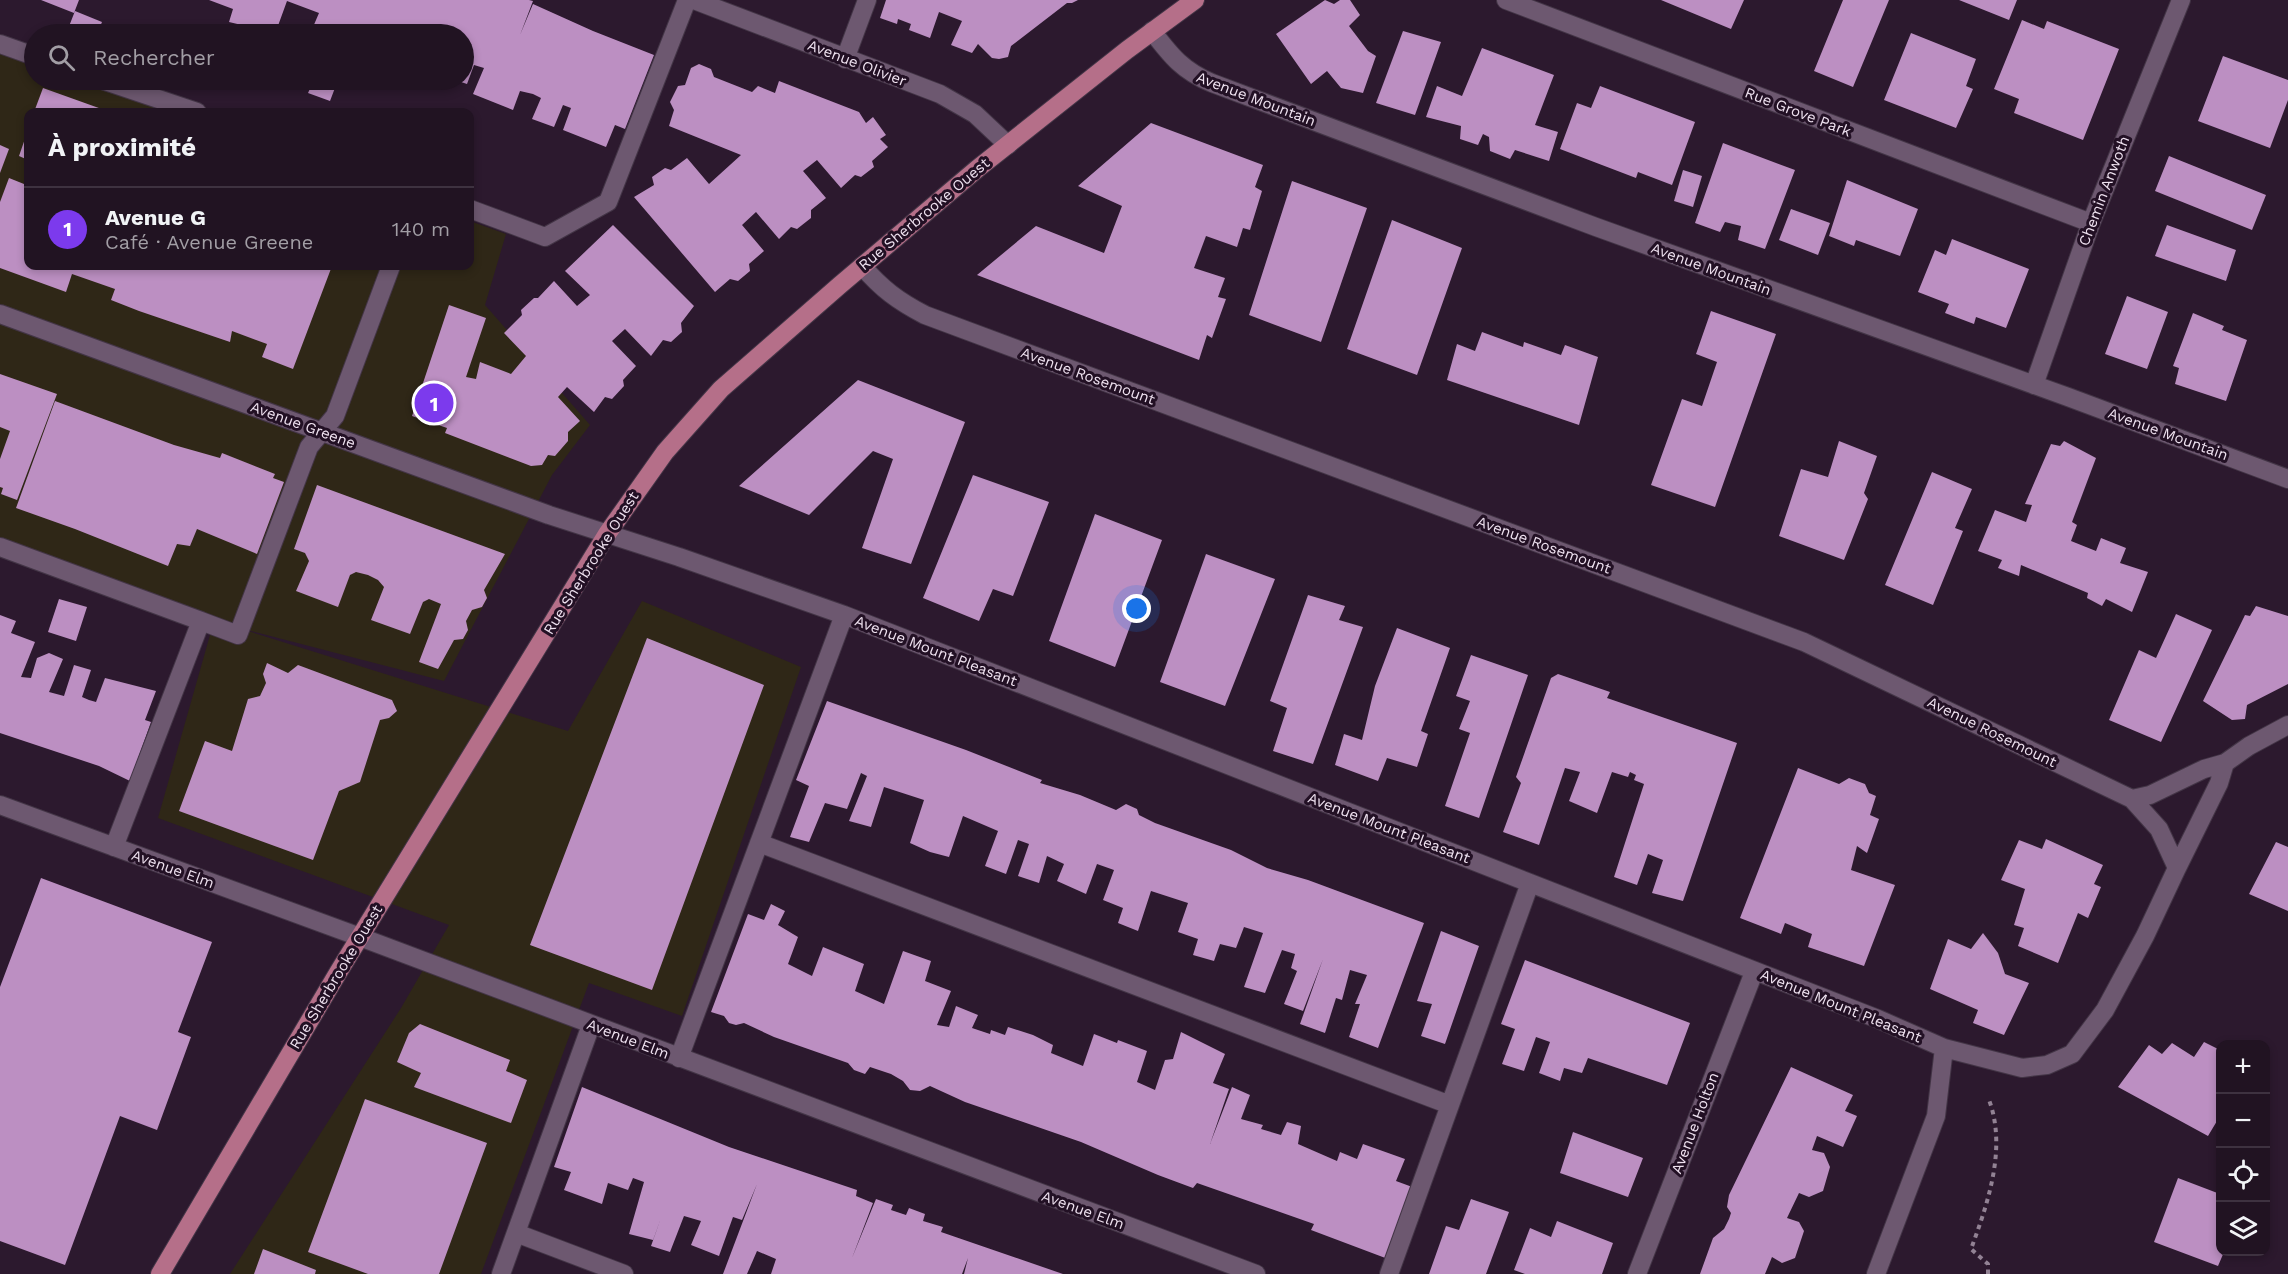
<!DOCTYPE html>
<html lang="fr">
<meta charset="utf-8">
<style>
:root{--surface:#211322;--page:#2d202f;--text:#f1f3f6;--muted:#a29ea5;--line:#3e3240;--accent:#7c3aed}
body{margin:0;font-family:"Work Sans",sans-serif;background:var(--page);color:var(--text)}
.controls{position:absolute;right:18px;bottom:18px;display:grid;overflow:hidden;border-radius:12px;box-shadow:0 3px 9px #0003}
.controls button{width:54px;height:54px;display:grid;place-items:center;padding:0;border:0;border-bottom:2px solid var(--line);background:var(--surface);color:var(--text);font:30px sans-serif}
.you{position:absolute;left:1137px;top:609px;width:21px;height:21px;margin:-15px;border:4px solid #fff;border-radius:50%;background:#1a73e8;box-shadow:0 0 0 9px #1a73e833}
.badge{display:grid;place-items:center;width:39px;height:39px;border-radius:50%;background:var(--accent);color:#fff;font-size:20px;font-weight:700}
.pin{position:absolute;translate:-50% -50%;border:3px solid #fff;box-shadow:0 2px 6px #0006}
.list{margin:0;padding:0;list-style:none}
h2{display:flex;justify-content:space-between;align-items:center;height:78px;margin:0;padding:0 24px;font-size:26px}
h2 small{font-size:20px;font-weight:400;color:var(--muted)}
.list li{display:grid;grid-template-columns:39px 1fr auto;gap:18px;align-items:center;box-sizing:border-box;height:84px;padding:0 24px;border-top:2px solid var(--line)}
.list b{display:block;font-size:22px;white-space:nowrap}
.list p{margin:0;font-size:20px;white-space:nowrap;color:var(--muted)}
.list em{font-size:20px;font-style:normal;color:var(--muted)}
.icon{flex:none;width:33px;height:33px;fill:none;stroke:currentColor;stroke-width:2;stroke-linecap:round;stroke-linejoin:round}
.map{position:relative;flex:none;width:2288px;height:1274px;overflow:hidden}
.search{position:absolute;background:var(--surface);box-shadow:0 3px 9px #0003;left:24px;top:24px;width:450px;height:66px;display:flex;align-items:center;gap:15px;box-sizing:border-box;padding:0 21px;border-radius:33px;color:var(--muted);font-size:22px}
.panel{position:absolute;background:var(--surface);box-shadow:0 3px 9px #0003;left:24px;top:108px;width:450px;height:162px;border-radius:12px}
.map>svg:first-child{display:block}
</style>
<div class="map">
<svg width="2288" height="1274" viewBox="0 0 2288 1274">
<rect width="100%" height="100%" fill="#2c192e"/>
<path fill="#2f2717" d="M 0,49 L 34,62 L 34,80 L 83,80 L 173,112 L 28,112 L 28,266 L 470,266 L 470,221 L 506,234 L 485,305 L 590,425 L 552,475 L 444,681 L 232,626 L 568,731 L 642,601 L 801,667 L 682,1016 L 589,983 L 481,1274 L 230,1274 L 401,1008 L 449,925 L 158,818 L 214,621 L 0,541 Z"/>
<path fill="#bc8fc2" d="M 41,0 L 79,0 L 74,13 Z
M 209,0 L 529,0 L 533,1 L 520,35 L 533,4 L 593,31 L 654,55 L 625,129 L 615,125 L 606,147 L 563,130 L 571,108 L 563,105 L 554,127 L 532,119 L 541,98 L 533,94 L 520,91 L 513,110 L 473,94 L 484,68 L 474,65 L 467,84 L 455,80 L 464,80 L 464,34 L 372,34 L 373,32 L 359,26 L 356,34 L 310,34 L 319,13 L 287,1 L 275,34 L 247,34 L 250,27 L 229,22 L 233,9 Z
M 886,0 L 1078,0 L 1072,3 L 1067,3 L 1011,46 L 1008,57 L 999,59 L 992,58 L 978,44 L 972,53 L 951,45 L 962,21 L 939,12 L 930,38 L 909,30 L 911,24 L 898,19 L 897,24 L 880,18 Z
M 1325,0 L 1334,4 L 1340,0 L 1350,0 L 1360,15 L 1349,26 L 1368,51 L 1376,56 L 1363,93 L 1341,88 L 1327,71 L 1311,84 L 1276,34 Z
M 1661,0 L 1744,0 L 1731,29 Z
M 1843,0 L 1889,0 L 1853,87 L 1814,71 Z
M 1959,0 L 2017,0 L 2009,20 Z
M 75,11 L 102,22 L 97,34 L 66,34 Z
M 2022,20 L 2044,29 L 2047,21 L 2119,49 L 2083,140 L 2014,113 L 2019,99 L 1994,89 Z
M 1403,31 L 1441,42 L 1415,115 L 1376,103 Z
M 1911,33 L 1976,59 L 1966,86 L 1973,89 L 1956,128 L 1884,100 Z
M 1482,48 L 1554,75 L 1535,125 L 1558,132 L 1549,161 L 1515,150 L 1510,159 L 1490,151 L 1489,137 L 1483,134 L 1478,145 L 1460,139 L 1461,126 L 1426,117 L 1437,86 L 1462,96 Z
M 2223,56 L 2288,80 L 2288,100 L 2270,148 L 2198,121 Z
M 699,64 L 711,69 L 714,77 L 752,92 L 758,86 L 775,93 L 779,81 L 859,112 L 866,123 L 873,117 L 886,135 L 880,139 L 888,147 L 872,161 L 874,167 L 861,177 L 855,175 L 841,188 L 817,160 L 803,171 L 826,198 L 811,210 L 811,218 L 797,229 L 791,227 L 779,239 L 756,212 L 742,225 L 764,251 L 749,264 L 750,271 L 738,281 L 730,279 L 715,292 L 634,197 L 654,185 L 652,177 L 665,168 L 671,170 L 687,158 L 709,184 L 741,155 L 669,126 L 674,110 L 670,102 L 678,86 L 685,85 L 691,68 Z
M 314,80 L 338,80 L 330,101 L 308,93 Z
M 394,80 L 426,80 L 423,88 Z
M 1600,86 L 1695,122 L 1672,185 L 1638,172 L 1636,178 L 1560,149 L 1577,103 L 1591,108 Z
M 43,88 L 110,112 L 34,112 Z
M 1151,123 L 1263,165 L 1255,187 L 1262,191 L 1250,230 L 1243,228 L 1237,247 L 1206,236 L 1194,268 L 1225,278 L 1218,297 L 1226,299 L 1212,338 L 1207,335 L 1199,360 L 977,275 L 1036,226 L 1104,253 L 1122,206 L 1078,186 Z
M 28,130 L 28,160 L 19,156 Z
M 1723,143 L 1795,170 L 1765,249 L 1738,240 L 1741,226 L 1725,222 L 1720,232 L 1695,223 Z
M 0,145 L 9,149 L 0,173 Z
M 2169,156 L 2266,195 L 2252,230 L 2155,191 Z
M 1683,170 L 1702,176 L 1693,207 L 1674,201 Z
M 9,178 L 24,184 L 28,182 L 28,266 L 332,266 L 293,369 L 262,357 L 267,344 L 232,331 L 230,342 L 139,311 L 111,300 L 115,289 L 72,274 L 66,292 L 0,268 L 0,202 Z
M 1847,180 L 1918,209 L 1900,256 L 1856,240 L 1854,246 L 1829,236 Z
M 1292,181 L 1367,208 L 1321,342 L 1249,315 Z
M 1791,209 L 1830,223 L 1818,255 L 1779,240 Z
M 1392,220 L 1462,248 L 1417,375 L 1347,349 Z
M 613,225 L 694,306 L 681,323 L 682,332 L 671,342 L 663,340 L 651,356 L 625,329 L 612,341 L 636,366 L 623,380 L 624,386 L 612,399 L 605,397 L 594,412 L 567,387 L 558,397 L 580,421 L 568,432 L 568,441 L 555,456 L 548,455 L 542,465 L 531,466 L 445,433 L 447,428 L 412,416 L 449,305 L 486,318 L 466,377 L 476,379 L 480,362 L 511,374 L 526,356 L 504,333 L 522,315 L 521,310 L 534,298 L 538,298 L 554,281 L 577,306 L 590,295 L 565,271 Z
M 2167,225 L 2236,250 L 2226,281 L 2155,256 Z
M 1952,239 L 2029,269 L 2006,328 L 1976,317 L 1974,324 L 1945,313 L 1949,304 L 1918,292 L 1935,250 L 1946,255 Z
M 2127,296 L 2168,312 L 2147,369 L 2105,354 Z
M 1711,311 L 1776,334 L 1715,507 L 1651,485 L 1682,399 L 1702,406 L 1717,362 L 1696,354 Z
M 2193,313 L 2224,326 L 2222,330 L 2247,340 L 2226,401 L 2175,384 L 2179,368 L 2173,366 Z
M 1482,332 L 1523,347 L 1524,342 L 1561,355 L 1565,345 L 1598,357 L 1579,425 L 1447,380 L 1457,344 L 1475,351 Z
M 0,374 L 57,394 L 17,500 L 1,494 L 3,488 L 0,487 L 0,459 L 10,431 L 0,427 Z
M 858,380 L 965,422 L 911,564 L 862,548 L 893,459 L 873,451 L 809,515 L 739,486 Z
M 55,401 L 174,445 L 220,458 L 222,453 L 275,474 L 273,478 L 284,482 L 257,554 L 197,529 L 190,546 L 177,544 L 168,566 L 75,529 L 16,508 Z
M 1839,441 L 1877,456 L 1864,493 L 1868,499 L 1844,560 L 1779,536 L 1801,469 L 1828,477 Z
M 2064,441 L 2096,458 L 2072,522 L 2077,525 L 2071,541 L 2096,551 L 2101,538 L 2126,548 L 2120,563 L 2148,572 L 2132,612 L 2106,599 L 2102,606 L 2087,598 L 2088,593 L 2021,565 L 2019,576 L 1998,568 L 2002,560 L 1978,551 L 1995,510 L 2026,522 L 2032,505 L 2025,504 L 2051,444 L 2060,446 Z
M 1932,472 L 1972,489 L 1955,528 L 1963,531 L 1933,605 L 1885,585 Z
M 973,475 L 1049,502 L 1013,596 L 993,589 L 979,621 L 923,598 Z
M 317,485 L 505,554 L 484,590 L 487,598 L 482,607 L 472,610 L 466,621 L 468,630 L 463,639 L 454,640 L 438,669 L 419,662 L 441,604 L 429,599 L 423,602 L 410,634 L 371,620 L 384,587 L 378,580 L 368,575 L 356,572 L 350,575 L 338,607 L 296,591 L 309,561 L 305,553 L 294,549 Z
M 1095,514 L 1162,540 L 1115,667 L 1049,641 Z
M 1206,554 L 1275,579 L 1225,706 L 1160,682 Z
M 1308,595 L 1345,606 L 1339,620 L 1363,627 L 1313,764 L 1273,751 L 1287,708 L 1270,701 Z
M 59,599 L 87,607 L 76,641 L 48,632 Z
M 2256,606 L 2288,616 L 2288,684 L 2247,705 L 2245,719 L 2232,720 L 2203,701 L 2245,615 L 2250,616 Z
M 2176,614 L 2212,630 L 2161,742 L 2109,720 L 2139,650 L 2156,658 Z
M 0,615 L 16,621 L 11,633 L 35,642 L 21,677 L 31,678 L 37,658 L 49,653 L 63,659 L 49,692 L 64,696 L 74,665 L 91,670 L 82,697 L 89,700 L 96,702 L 105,678 L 156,691 L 145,720 L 151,722 L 130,781 L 99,766 L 0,733 Z
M 1397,628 L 1450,648 L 1421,731 L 1428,734 L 1417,767 L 1387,758 L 1378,781 L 1335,765 L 1344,734 L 1362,740 L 1375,686 Z
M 647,638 L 764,685 L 652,990 L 530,945 Z
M 1471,655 L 1528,675 L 1479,818 L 1445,806 L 1470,733 L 1459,729 L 1470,701 L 1456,696 Z
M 267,663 L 288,673 L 298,665 L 392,700 L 397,711 L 389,718 L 380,720 L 360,782 L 339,791 L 313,860 L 179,811 L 205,741 L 232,751 L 248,699 L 260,696 L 266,683 L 263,674 Z
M 1558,674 L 1610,692 L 1607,698 L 1737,743 L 1683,901 L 1652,893 L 1663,860 L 1648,854 L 1637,885 L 1614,877 L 1644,784 L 1634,780 L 1636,775 L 1630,772 L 1628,777 L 1612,772 L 1597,813 L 1569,801 L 1580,772 L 1565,768 L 1539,845 L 1503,832 L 1521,783 L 1516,777 L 1551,678 Z
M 827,701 L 966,750 L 1042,780 L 1040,783 L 1080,795 L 1116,810 L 1126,804 L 1137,809 L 1139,815 L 1155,823 L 1231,850 L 1267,868 L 1308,880 L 1424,923 L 1378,1048 L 1349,1037 L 1360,1004 L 1355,1004 L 1367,975 L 1350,970 L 1342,1000 L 1336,998 L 1325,1033 L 1300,1024 L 1323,959 L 1303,1011 L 1284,1004 L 1297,971 L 1291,968 L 1295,954 L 1282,950 L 1265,993 L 1244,987 L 1263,933 L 1244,927 L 1236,948 L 1220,944 L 1214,961 L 1193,955 L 1198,939 L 1178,932 L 1188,903 L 1151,891 L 1138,931 L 1118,923 L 1123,908 L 1103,900 L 1114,870 L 1097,864 L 1086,894 L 1057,881 L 1064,864 L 1047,856 L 1039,883 L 1018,876 L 1029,844 L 1018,840 L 1006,874 L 985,866 L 998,831 L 963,816 L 949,857 L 930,852 L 910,843 L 924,800 L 884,787 L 871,827 L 849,821 L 867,776 L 861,773 L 847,809 L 825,803 L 809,842 L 790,837 L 809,786 L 796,780 Z
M 1798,768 L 1839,784 L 1849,778 L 1865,784 L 1869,793 L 1876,796 L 1870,815 L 1879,819 L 1867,853 L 1857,846 L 1851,870 L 1895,885 L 1864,966 L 1808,947 L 1812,934 L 1785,923 L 1781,934 L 1740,918 Z
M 2046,839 L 2103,865 L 2094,884 L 2101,887 L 2088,918 L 2078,913 L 2058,963 L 2018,946 L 2024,928 L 2014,925 L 2025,889 L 2001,880 L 2019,840 L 2042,849 Z
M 2276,842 L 2288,847 L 2288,911 L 2249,894 Z
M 41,878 L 212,942 L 178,1032 L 191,1037 L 157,1130 L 120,1116 L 65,1265 L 0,1241 L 0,987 Z
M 771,904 L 785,911 L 778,925 L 798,937 L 788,964 L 812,976 L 823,947 L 864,964 L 855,991 L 884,1004 L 903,951 L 931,961 L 925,981 L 951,991 L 937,1025 L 949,1027 L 956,1006 L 978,1015 L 972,1028 L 990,1034 L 991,1030 L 1005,1035 L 1008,1027 L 1033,1035 L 1053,1045 L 1051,1053 L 1083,1066 L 1094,1034 L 1117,1043 L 1118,1040 L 1147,1051 L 1137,1082 L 1155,1090 L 1165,1060 L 1173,1059 L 1181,1032 L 1225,1054 L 1213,1083 L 1229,1089 L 1210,1144 L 1232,1087 L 1250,1095 L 1241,1119 L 1263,1125 L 1261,1129 L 1281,1135 L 1287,1122 L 1301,1126 L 1298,1144 L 1337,1161 L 1340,1152 L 1357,1159 L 1363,1144 L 1405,1159 L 1396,1181 L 1415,1188 L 1388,1259 L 1311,1230 L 1314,1224 L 1197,1183 L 1193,1188 L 1158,1175 L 1081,1142 L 965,1102 L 930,1086 L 920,1091 L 910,1090 L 903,1081 L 891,1074 L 870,1067 L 865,1074 L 854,1070 L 848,1063 L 774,1037 L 744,1023 L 736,1025 L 729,1023 L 724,1016 L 711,1012 L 748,914 L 764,920 Z
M 1441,931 L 1479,946 L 1445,1044 L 1421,1036 L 1432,1004 L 1417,1001 Z
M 1983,933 L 1998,953 L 2005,974 L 2029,983 L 2004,1035 L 1973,1023 L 1978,1010 L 1930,989 L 1948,939 L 1971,949 Z
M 1525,960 L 1690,1023 L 1667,1085 L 1588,1058 L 1582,1073 L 1564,1068 L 1560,1081 L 1539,1073 L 1550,1042 L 1536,1037 L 1524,1071 L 1502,1064 L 1515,1029 L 1501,1024 Z
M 420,1024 L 510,1060 L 506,1071 L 527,1080 L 511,1123 L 414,1087 L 421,1073 L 397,1062 L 409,1033 Z
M 2204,1042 L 2220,1050 L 2219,1065 L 2220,1074 L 2218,1076 L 2220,1078 L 2220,1116 L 2208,1136 L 2118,1087 L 2149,1045 L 2162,1054 L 2172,1043 L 2194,1057 Z
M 1791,1067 L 1853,1095 L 1845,1111 L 1857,1116 L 1843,1147 L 1817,1136 L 1812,1150 L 1824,1153 L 1830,1167 L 1823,1191 L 1809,1197 L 1799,1193 L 1787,1218 L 1799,1222 L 1804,1231 L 1795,1258 L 1782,1263 L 1772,1257 L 1765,1274 L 1700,1274 L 1713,1238 L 1724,1229 L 1729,1219 L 1731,1213 L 1727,1207 L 1729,1195 Z
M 582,1087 L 729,1147 L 857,1190 L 856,1196 L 873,1203 L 852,1258 L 876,1199 L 893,1205 L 891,1210 L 906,1215 L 909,1208 L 925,1214 L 923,1221 L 943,1227 L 941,1232 L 1063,1274 L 964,1274 L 968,1258 L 962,1274 L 771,1274 L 776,1259 L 757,1251 L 747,1274 L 723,1274 L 757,1184 L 742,1220 L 733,1217 L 719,1256 L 691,1245 L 701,1221 L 684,1216 L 670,1252 L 651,1246 L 661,1218 L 653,1240 L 629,1234 L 644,1182 L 633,1178 L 628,1190 L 608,1183 L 602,1204 L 564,1190 L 571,1172 L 554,1167 Z
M 365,1099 L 487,1143 L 439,1274 L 368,1274 L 308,1252 Z
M 1573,1132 L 1643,1158 L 1628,1197 L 1560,1173 Z
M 2178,1178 L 2220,1194 L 2220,1251 L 2224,1252 L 2218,1266 L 2154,1242 Z
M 1471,1199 L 1509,1212 L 1486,1274 L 1429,1274 L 1446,1226 L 1459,1230 Z
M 1557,1221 L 1613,1243 L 1602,1274 L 1525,1274 L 1514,1270 L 1530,1228 L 1551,1237 Z
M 263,1249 L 316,1270 L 315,1274 L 254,1274 Z"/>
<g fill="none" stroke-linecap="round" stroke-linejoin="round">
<g stroke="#433546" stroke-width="20">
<path id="minor" d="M 694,0 L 940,94 L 975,114 L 1008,145
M 1506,0 L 2091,223
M 1152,31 C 1171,56 1183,71 1212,83 L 1596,227 L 2068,397 L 2288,479
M 0,44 L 34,56
M 845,59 L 867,0
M 102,80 L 197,112
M 470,209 L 545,237 L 608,202 L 687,0
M 862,266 C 882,289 898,301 925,315 L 1804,642 L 2132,799 L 2150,795 L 2204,769 L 2225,763 L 2249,746 L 2288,725
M 0,314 L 549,515 L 679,557 L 844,615 L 1878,1019 L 1944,1048 L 2022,1068 L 2047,1065 L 2072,1054 L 2105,1010 L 2145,936 L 2177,868 L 2159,829 L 2132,799
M 2034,385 L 2091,223 L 2181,0
M 0,547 L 201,621 L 114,847
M 201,621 L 238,635 L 309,447 L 335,416 L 391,266
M 0,805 L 360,937 L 1256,1274
M 759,843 L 1450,1105
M 2177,868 L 2219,783 L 2225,763
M 679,1058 L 844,615
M 516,1233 L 624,1274
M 501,1274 L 591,1025
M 1389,1274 L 1530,883
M 1637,1274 L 1754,972
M 1876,1274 L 1936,1116 L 1944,1048"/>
</g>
<g stroke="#433546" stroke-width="20">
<path id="major" d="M 160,1274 L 339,971 L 607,534 L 665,452 L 721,389 L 840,285 L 977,169 L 1127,50 L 1195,0"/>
</g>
<path stroke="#928294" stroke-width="4" stroke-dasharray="4.5 4.5" stroke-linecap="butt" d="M 1988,1274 L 1988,1264 L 1971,1249 C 1988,1203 2007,1148 1989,1100"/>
<use href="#minor" stroke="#6d5870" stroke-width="18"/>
<use href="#major" stroke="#b56f89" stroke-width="18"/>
</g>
<g text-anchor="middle" stroke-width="6" stroke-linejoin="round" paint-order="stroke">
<g font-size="15" fill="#efe2f0" stroke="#221024">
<text transform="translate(857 63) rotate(21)" y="5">Avenue Olivier</text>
<text transform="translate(1256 99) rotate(21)" y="5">Avenue Mountain</text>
<text transform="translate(1798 112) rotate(21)" y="5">Rue Grove Park</text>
<text transform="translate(2104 191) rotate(-69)" y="5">Chemin Anwoth</text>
<text transform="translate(924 214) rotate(-40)" y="5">Rue Sherbrooke Ouest</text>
<text transform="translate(1711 269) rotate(20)" y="5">Avenue Mountain</text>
<text transform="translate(1088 376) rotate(20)" y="5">Avenue Rosemount</text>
<text transform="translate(303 425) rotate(20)" y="5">Avenue Greene</text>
<text transform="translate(2168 434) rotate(20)" y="5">Avenue Mountain</text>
<text transform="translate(1544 545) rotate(20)" y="5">Avenue Rosemount</text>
<text transform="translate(591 563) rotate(-58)" y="5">Rue Sherbrooke Ouest</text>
<text transform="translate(936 651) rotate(21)" y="5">Avenue Mount Pleasant</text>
<text transform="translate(1992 732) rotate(26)" y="5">Avenue Rosemount</text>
<text transform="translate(1389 828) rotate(21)" y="5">Avenue Mount Pleasant</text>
<text transform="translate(173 869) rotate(20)" y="5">Avenue Elm</text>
<text transform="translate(336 977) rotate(-59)" y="5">Rue Sherbrooke Ouest</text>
<text transform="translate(1841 1006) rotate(22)" y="5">Avenue Mount Pleasant</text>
<text transform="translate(628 1039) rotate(21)" y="5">Avenue Elm</text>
<text transform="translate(1695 1123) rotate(-69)" y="5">Avenue Holton</text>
<text transform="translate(1083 1210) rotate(20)" y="5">Avenue Elm</text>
</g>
</g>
</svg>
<div class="controls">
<button>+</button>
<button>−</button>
<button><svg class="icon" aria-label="locate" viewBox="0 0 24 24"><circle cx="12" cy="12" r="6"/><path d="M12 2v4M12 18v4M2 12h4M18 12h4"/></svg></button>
<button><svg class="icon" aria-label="layers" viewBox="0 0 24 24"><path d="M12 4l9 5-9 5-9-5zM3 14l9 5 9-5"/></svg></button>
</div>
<div class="you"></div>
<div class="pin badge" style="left:434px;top:403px">1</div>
<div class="search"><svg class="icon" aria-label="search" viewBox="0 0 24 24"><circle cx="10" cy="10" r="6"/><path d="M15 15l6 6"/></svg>Rechercher</div>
<section class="panel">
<h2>À proximité<small></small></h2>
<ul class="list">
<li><span class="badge">1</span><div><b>Avenue G</b><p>Café · Avenue Greene</p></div><em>140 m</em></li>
</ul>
</section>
</div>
